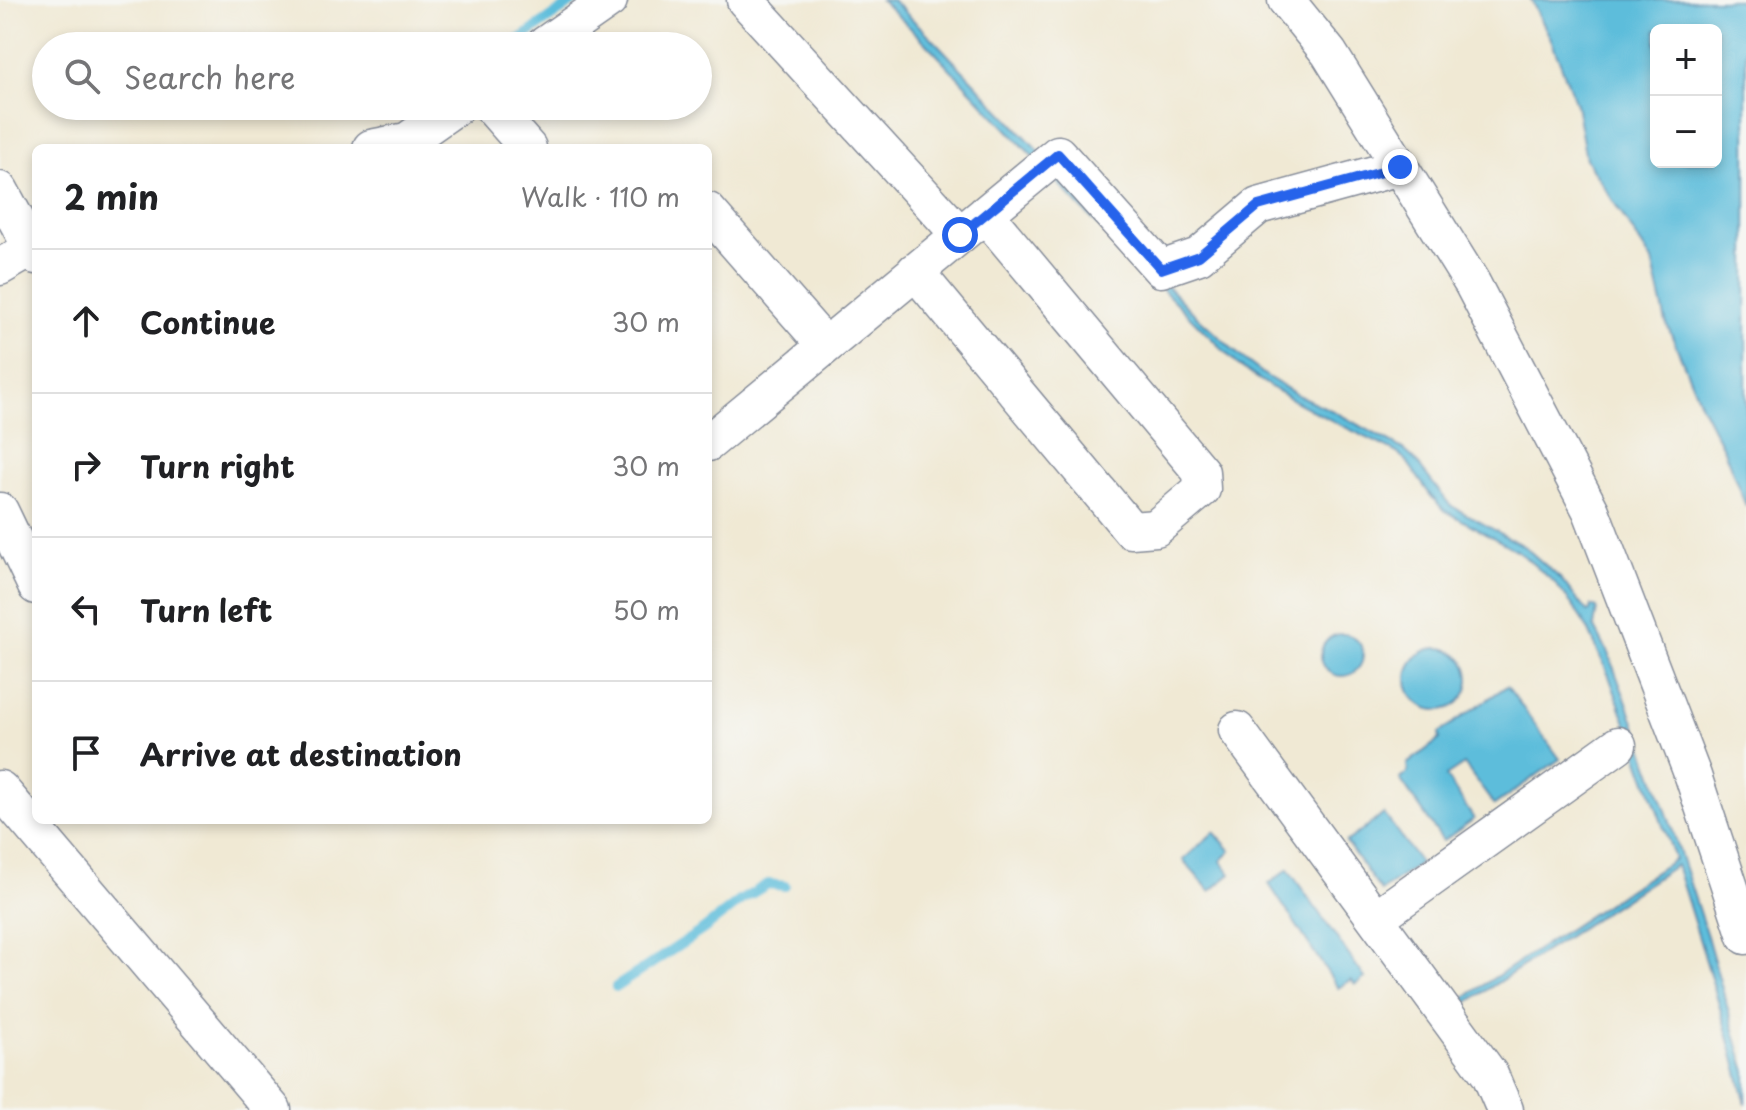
<!DOCTYPE html>
<meta charset="utf-8">
<style>
:root{--surface:#fff;--page:#f6f6f6;--text:#202124;--muted:#757577;--line:#e0e0e0}
body{margin:0;font-family:"Playpen Sans",sans-serif;background:var(--page);color:var(--text)}
.controls{position:absolute;right:24px;top:24px;display:grid;overflow:hidden;border-radius:12px;box-shadow:0 4px 12px #0003}
.controls button{width:72px;height:72px;display:grid;place-items:center;padding:0;border:0;border-bottom:2px solid var(--line);background:var(--surface);color:var(--text);font:40px sans-serif}
.stop{position:absolute;width:24px;height:24px;margin:-18px;border:6px solid #2563eb;border-radius:50%;background:#fff}
.stop.end{background:#2563eb;border-color:#fff;box-shadow:0 2px 8px #0008}
.list{margin:0;padding:0;list-style:none}
h2{display:flex;justify-content:space-between;align-items:center;height:104px;margin:0;padding:0 32px;font-size:34px}
h2 small{font-size:26px;font-weight:400;color:var(--muted)}
.list li{display:grid;grid-template-columns:52px 1fr auto;gap:24px;align-items:center;box-sizing:border-box;height:144px;padding:0 32px;border-top:2px solid var(--line)}
.list b{display:block;font-size:30px;white-space:nowrap}
.list em{font-size:26px;font-style:normal;color:var(--muted)}
.icon{flex:none;width:44px;height:44px;fill:none;stroke:currentColor;stroke-width:2;stroke-linecap:round;stroke-linejoin:round}
.map{position:relative;flex:none;width:1746px;height:1110px;overflow:hidden}
.search{position:absolute;background:var(--surface);box-shadow:0 4px 12px #0003;left:32px;top:32px;width:680px;height:88px;display:flex;align-items:center;gap:20px;box-sizing:border-box;padding:0 28px;border-radius:44px;color:var(--muted);font-size:30px}
.panel{position:absolute;background:var(--surface);box-shadow:0 4px 12px #0003;left:32px;top:144px;width:680px;height:680px;border-radius:12px}
.map>svg:first-child{display:block}
</style>
<div class="map">
<svg width="1746" height="1110" viewBox="0 0 1746 1110">
<rect width="100%" height="100%" fill="#f6f6f2"/>
<filter id="ink" filterUnits="userSpaceOnUse"><feTurbulence type="fractalNoise" baseFrequency=".0125" numOctaves="2"/><feDisplacementMap in="SourceGraphic" scale="16" xChannelSelector="R" yChannelSelector="G"/><feConvolveMatrix kernelMatrix="1 2 1 2 8 2 1 2 1" color-interpolation-filters="sRGB"/></filter>
<filter id="wash" filterUnits="userSpaceOnUse"><feTurbulence type="fractalNoise" baseFrequency=".006" numOctaves="4" result="noise"/><feDisplacementMap in="SourceGraphic" scale="32" xChannelSelector="R" yChannelSelector="G"/><feGaussianBlur stdDeviation="1.8" result="paint"/><feColorMatrix in="noise" values="0 0 0 0 0 0 0 0 0 0 0 0 0 0 0 0 0 1.4 0 .05"/><feComposite in="paint" operator="in"/></filter>
<g filter="url(#wash)">
<rect width="100%" height="100%" fill="#f0e9d4"/>
<path fill="#5dbddb" stroke="#3c769c" stroke-width="2" fill-rule="evenodd" d="M 881,0 L 892,0 L 931,37 L 1187,307 L 1240,356 L 1266,376 L 1298,395 L 1335,412 L 1403,449 L 1414,459 L 1450,505 L 1525,547 L 1561,579 L 1587,612 L 1590,611 L 1591,606 L 1597,608 L 1594,626 L 1608,653 L 1627,703 L 1668,816 L 1707,936 L 1746,1072 L 1746,1104 C 1726,1023 1701,944 1676,865 L 1453,1012 L 1450,1007 L 1675,859 L 1609,676 L 1588,629 L 1573,606 L 1555,583 L 1519,552 L 1444,510 L 1431,496 L 1406,460 L 1397,453 C 1343,425 1286,401 1237,364 L 1086,213 L 925,42 Z
M 1531,0 L 1746,0 L 1746,507 L 1724,450 L 1701,405 L 1666,322 L 1652,261 L 1586,159 L 1576,104 L 1551,39 ZM 1656,30 L 1716,30 L 1716,162 L 1656,162 Z
M1321 655a21 21 0 1 1 42 0a21 21 0 1 1-42 0Z
M1407 679a31 31 0 1 1 62 0a31 31 0 1 1-62 0Z
M 1507,686 L 1560,759 L 1494,805 L 1464,764 L 1446,776 L 1474,819 L 1443,841 L 1400,779 L 1408,772 L 1407,764 L 1440,739 L 1439,733 Z
M 1384,814 L 1420,863 L 1381,891 L 1346,842 Z
M 1214,832 L 1231,851 L 1221,861 L 1231,874 L 1210,891 L 1183,860 Z
M 1288,869 L 1365,978 L 1355,985 L 1351,980 L 1338,988 L 1269,884 Z"/>
<g fill="none" stroke-linecap="round" stroke-linejoin="round">
<path stroke="#5dbddb" stroke-width="10" d="M 510,46 L 576,0
M 418,110 L 424,106
M 616,987 L 704,929 L 741,900 L 768,884 L 785,886"/>
</g>
</g>
<g filter="url(#ink)">
<g fill="none" stroke-linecap="round" stroke-linejoin="round">
<g stroke="#868c99" stroke-width="39">
<path id="minor" d="M 745,0 L 960,235
M 1286,0 L 1329,53 L 1472,283 L 1591,511 L 1693,776 L 1746,936
M 543,46 L 609,0
M 491,106 L 528,148
M 371,148 L 407,141 L 457,106
M 0,190 L 36,256
M 708,211 L 825,345
M 0,267 L 36,246
M 915,271 L 1131,530 L 1156,528 L 1202,489 L 1201,472 L 985,214
M 708,443 L 1058,154 L 1161,269 L 1199,256 L 1258,206 L 1400,167
M 0,511 L 36,586
M 1237,730 L 1490,1075 L 1505,1110
M 0,789 L 273,1110
M 1376,918 L 1618,745"/>
</g>
<use href="#minor" stroke="#fff" stroke-width="36"/>
</g>
</g>
<g fill="none" stroke-linecap="round" stroke-linejoin="round" filter="url(#ink)">
<path stroke="#2563eb" stroke-width="10" d="M 960,235 L 1058,154 L 1161,269 L 1199,256 L 1258,206 L 1400,167"/>
</g>
</svg>
<div class="controls">
<button>+</button>
<button>−</button>
</div>
<div class="stop" style="left:960px;top:235px"></div>
<div class="stop end" style="left:1400px;top:167px"></div>
<div class="search"><svg class="icon" aria-label="search" viewBox="0 0 24 24"><circle cx="10" cy="10" r="6"/><path d="M15 15l6 6"/></svg>Search here</div>
<section class="panel">
<h2>2 min<small>Walk · 110 m</small></h2>
<ul class="list">
<li><svg class="icon" aria-label="ahead" viewBox="0 0 24 24"><path d="M12 20V5M6 11l6-6 6 6"/></svg><div><b>Continue</b></div><em>30 m</em></li>
<li><svg class="icon" aria-label="right" viewBox="0 0 24 24"><path d="M7 20v-9h11M14 6l5 5-5 5"/></svg><div><b>Turn right</b></div><em>30 m</em></li>
<li><svg class="icon" aria-label="left" viewBox="0 0 24 24"><path d="M17 20v-9H6M10 6l-5 5 5 5"/></svg><div><b>Turn left</b></div><em>50 m</em></li>
<li><svg class="icon" aria-label="arrive" viewBox="0 0 24 24"><path d="M6 21V4h12l-3 4 3 4H6"/></svg><div><b>Arrive at destination</b></div></li>
</ul>
</section>
</div>
